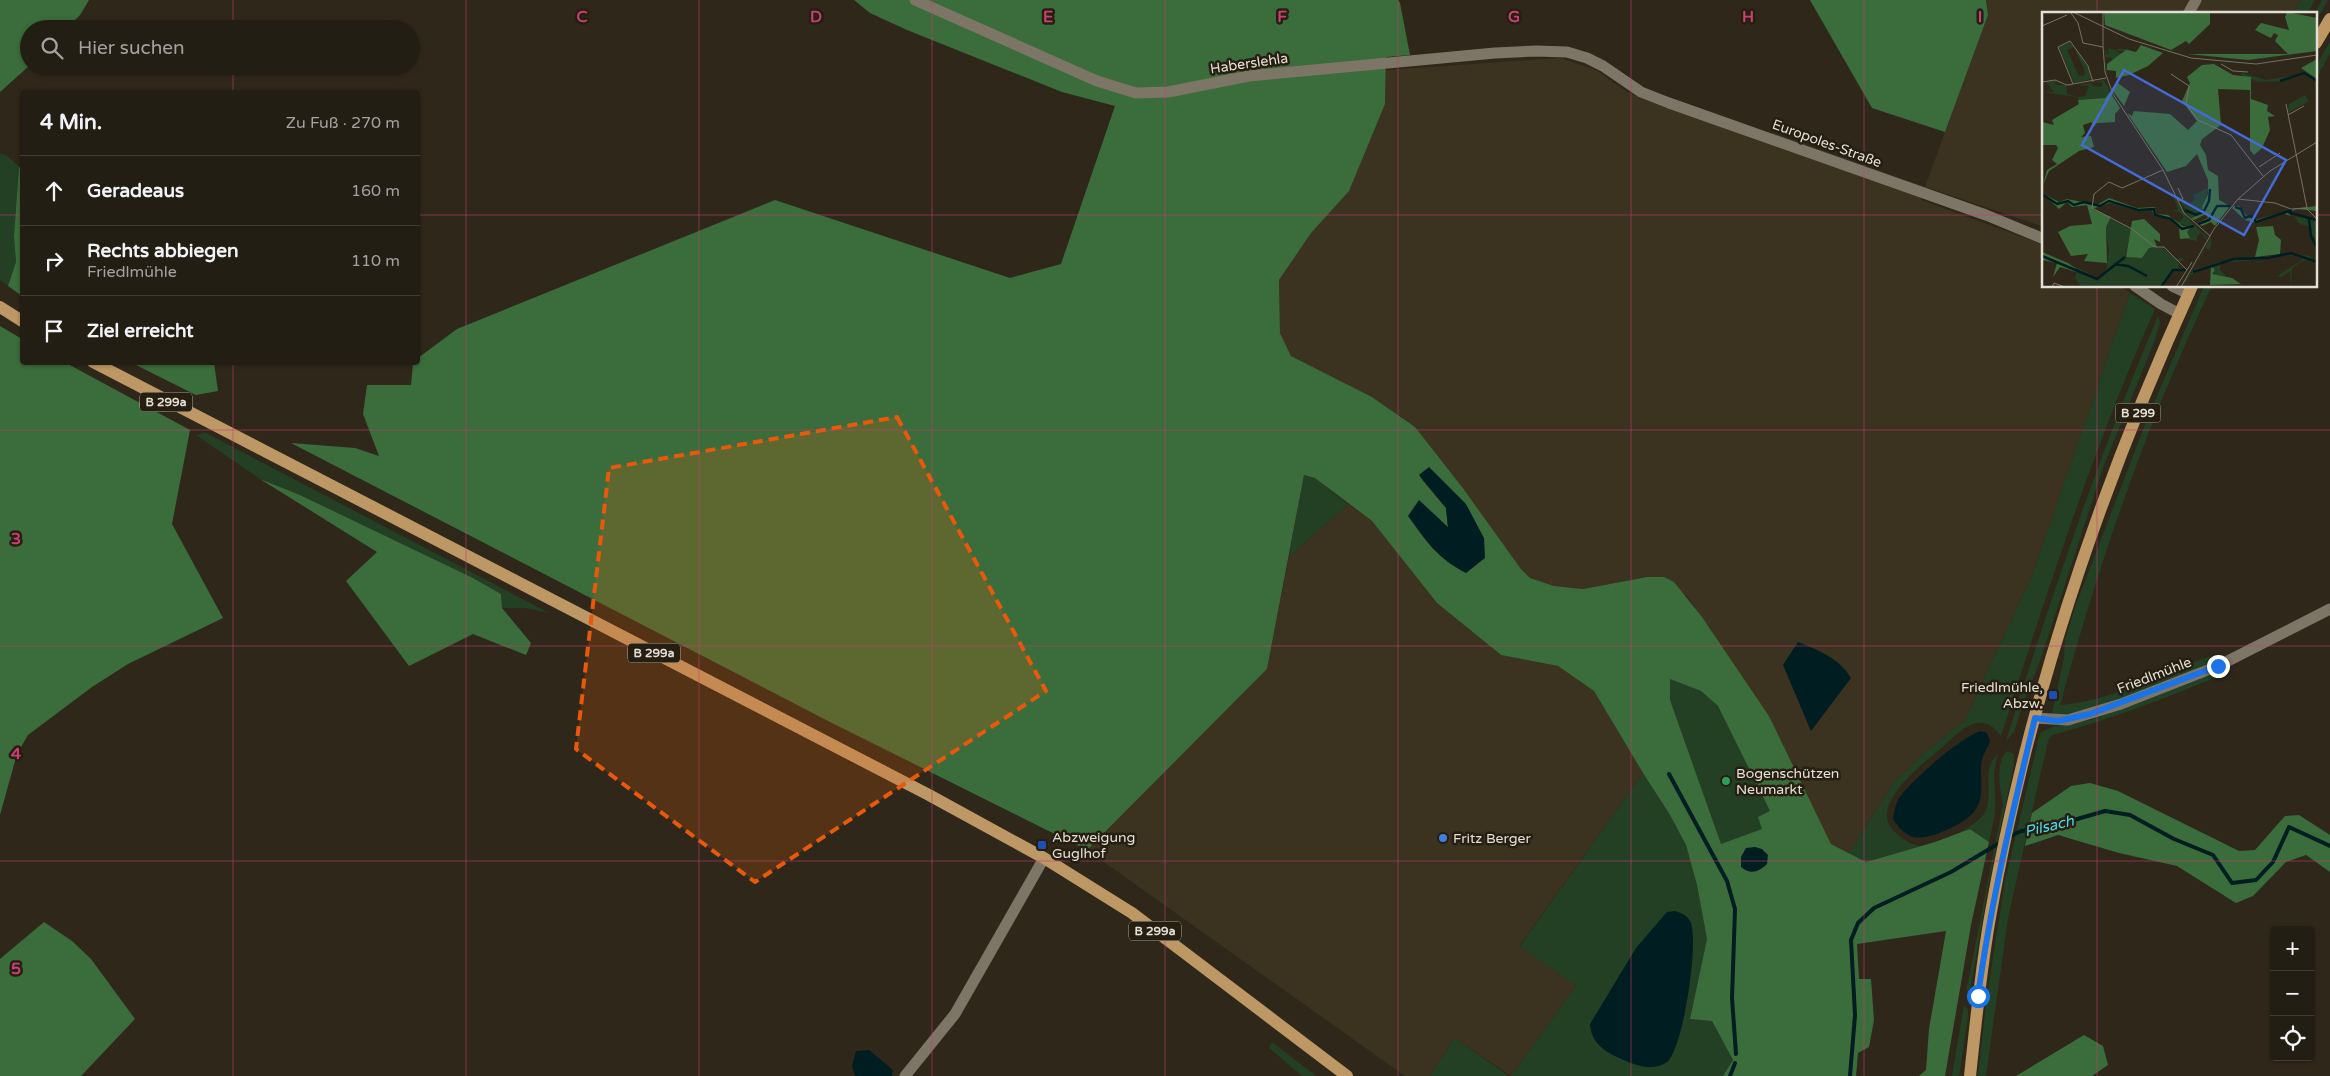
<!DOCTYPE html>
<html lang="de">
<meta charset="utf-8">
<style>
:root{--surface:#231e14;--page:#2b271d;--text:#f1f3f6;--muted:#a3a2a0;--line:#403c34}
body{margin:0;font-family:"Varela Round",sans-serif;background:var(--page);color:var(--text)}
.controls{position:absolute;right:15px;bottom:15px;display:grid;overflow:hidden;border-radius:5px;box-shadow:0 1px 4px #0004}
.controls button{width:45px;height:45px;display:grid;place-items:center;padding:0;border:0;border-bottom:1px solid var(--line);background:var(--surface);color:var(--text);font:25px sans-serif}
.stop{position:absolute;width:15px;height:15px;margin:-11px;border:4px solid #1a73e8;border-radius:50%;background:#fff}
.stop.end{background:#1a73e8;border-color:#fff;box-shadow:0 1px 5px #0008}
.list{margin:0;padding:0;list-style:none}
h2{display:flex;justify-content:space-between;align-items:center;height:65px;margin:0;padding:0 20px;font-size:21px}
h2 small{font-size:16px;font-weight:400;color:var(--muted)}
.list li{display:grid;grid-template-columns:32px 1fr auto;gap:15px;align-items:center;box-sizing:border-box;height:70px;padding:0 20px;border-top:1px solid var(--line)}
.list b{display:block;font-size:19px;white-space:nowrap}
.list p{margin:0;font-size:16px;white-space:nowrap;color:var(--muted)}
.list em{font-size:16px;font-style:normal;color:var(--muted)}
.icon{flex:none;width:28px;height:28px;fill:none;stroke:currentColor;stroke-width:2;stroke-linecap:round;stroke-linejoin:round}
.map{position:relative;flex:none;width:2330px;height:1076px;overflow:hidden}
.search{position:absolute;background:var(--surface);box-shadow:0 1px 4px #0004;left:20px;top:20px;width:400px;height:55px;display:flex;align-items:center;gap:12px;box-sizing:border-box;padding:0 18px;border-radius:28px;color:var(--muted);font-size:19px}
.panel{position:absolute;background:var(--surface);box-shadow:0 1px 4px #0004;left:20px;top:90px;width:400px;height:275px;border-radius:5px}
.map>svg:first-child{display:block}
</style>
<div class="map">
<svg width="2330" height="1076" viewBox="0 0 2330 1076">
<rect width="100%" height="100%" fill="#2f281a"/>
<path fill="#3b321f" d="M 1986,0 L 2301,0 L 2293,14 L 2044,14 L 2044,227 L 1926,187 L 1921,200 L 2044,245 L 2044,286 L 2120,286 L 2130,293 L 2033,573 L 1965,720 L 1924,753 L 1894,782 L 1849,853 L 1831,844 L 1769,716 L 1687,596 L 1647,577 L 1583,589 L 1554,586 L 1530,578 L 1521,569 L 1415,427 L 1372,397 L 1291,356 L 1280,333 L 1279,280 L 1311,233 L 1385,104 L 1386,70 L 1560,58 L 1596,70 L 1627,92 L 1664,107 L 1768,142 L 1773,133 L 1925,187 L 1988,15 Z
M 1348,504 L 1372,521 L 1437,603 L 1501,655 L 1558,666 L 1594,691 L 1643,773 L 1520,945 L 1576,986 L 1511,1076 L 1455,1038 L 1430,1076 L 1405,1076 L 1087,850 L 1267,669 L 1289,557 Z"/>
<path fill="#234024" d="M 2301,0 L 2315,0 L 2307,14 L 2293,14 Z
M 2322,0 L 2328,0 L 2316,21 L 2316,14 L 2314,14 Z
M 2330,42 L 2330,53 L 2316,79 L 2316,66 Z
M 0,153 L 7,156 L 19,167 L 14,236 L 16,262 L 8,286 L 0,280 Z
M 2204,286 L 2212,286 C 2148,420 2099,562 2060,705 C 2104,703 2168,672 2210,656 L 2213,662 C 2189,672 2070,725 2052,713 L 2064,658 L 2065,639 L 2077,602 L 2148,417 Z
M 2130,293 L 2155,309 C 2093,448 2047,592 2001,736 C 1995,728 1988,721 1976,723 C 1963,726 1949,742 1939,750 C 1921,765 1868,806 1894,831 C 1902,839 1909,844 1920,846 L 1866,862 L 1849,853 L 1894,782 L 1924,753 L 1965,720 L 2033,573 Z
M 2158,316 L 2160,322 L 2155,340 L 2104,465 L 2040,661 L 2025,698 L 2014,732 L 2006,741 C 2051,597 2099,455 2158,316 Z
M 206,433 L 549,613 L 525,608 L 502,608 L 501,594 L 473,578 L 300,495 L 260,479 L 196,435 Z
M 1304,475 L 1315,478 L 1348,504 L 1289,557 Z
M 2217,671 L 2220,676 C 2164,698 2110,720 2052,735 L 2048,741 L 2008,918 L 1986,1076 L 1978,1076 L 1987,996 L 2005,881 L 2040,733 L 2052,727 L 2090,720 Z
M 1670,679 L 1701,691 L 1718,706 L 1770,811 L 1762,829 L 1721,845 L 1670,700 Z
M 2007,751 L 2014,754 L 2014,765 L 1988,887 L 1971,987 L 1966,992 L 2003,805 C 2000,790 1995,762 2007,751 Z
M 1998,754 C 1991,778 1996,785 1995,808 C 1995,819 1991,831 1989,842 L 1971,829 L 1959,833 C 1967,828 1978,822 1984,814 C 1995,796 1980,768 1998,754 Z
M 1643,773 L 1670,815 L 1686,845 L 1697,885 L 1707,939 L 1690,1019 L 1712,1021 L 1733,1060 L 1723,1076 L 1511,1076 L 1576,986 L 1520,946 Z
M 1964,1005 L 1968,1010 L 1968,1017 L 1959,1076 L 1952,1076 Z
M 1455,1038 L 1509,1076 L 1430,1076 Z
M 1272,1042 L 1316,1076 L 1302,1076 L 1269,1048 Z"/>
<path fill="#3b6c3b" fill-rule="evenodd" d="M 0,0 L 89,0 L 80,15 L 66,29 L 29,29 L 29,66 L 0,92 Z
M 854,0 L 1398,0 L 1400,3 L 1410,55 L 1386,57 L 1385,104 L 1349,191 L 1311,233 L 1279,280 L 1280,333 L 1291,356 L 1372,397 L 1415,427 L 1462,487 L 1521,569 L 1530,578 L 1554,586 L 1583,589 L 1647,577 L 1664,577 L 1674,582 L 1702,617 L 1769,716 L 1831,844 L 1866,862 L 1935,842 L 1970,829 L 1989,842 L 1971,925 L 1945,1076 L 1919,1076 L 1926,1070 L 1929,1029 L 1946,931 L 1857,944 L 1859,979 L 1871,979 L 1874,1020 L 1869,1047 L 1858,1053 L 1856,1076 L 1723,1076 L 1733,1060 L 1712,1021 L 1690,1019 L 1707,939 L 1697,885 L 1686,845 L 1670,815 L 1643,773 L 1594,691 L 1558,666 L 1501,655 L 1437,603 L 1372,521 L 1315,478 L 1304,475 L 1267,669 L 1087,850 L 832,723 L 291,443 L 355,448 L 379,456 L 363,414 L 367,385 L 411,385 L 413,363 L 418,362 L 418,358 L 457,329 L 775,200 L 1010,278 L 1061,264 L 1115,106 L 1062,92 L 907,30 L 870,13 ZM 1419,476 L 1484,538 L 1448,528 L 1446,508 ZM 1670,679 L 1701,691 L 1718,706 L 1770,811 L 1758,817 L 1762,829 L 1721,844 L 1670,700 Z
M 1810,0 L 1986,0 L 1988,15 L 1945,132 L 1872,108 Z
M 19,167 L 22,168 L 22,296 L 8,286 L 16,262 L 14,236 Z
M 0,326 L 22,339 L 22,362 L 66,363 L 190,430 L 172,524 L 223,618 L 128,664 L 92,687 L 28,735 L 17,754 L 0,815 Z
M 132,363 L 214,363 L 218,391 L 196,395 Z
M 260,479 L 300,495 L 473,578 L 501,594 L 502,608 L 531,643 L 526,655 L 473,634 L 409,666 L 346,581 L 377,552 Z
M 2090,783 L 2118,791 L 2239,851 L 2255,850 L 2285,816 L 2299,815 L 2330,835 L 2330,872 L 2306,855 L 2286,862 L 2253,896 L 2236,903 L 2177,866 L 2119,853 L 2058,835 L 2025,846 L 2032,813 L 2071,786 Z
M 44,922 L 72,941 L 91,959 L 135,1019 L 81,1076 L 0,1076 L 0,959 Z
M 2084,1035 L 2103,1046 L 2108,1065 L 2092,1076 L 2016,1076 Z"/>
<path fill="#001e22" d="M 1429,467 L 1466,504 L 1484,538 L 1485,558 L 1466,573 C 1437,558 1427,542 1408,516 L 1419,500 L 1448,527 L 1446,508 L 1419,475 Z
M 1798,642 C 1820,651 1839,658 1851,678 L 1811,731 L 1783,665 Z
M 1981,731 L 1987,733 L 1990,741 C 1988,747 1984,753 1982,759 C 1979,775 1985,796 1976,809 C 1968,823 1929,841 1913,837 C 1904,834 1898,827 1893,819 C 1894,813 1895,806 1898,800 C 1908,783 1962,736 1981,731 Z
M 1755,847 L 1762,849 L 1768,855 L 1767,864 C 1759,872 1750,875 1741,867 L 1741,857 L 1746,848 Z
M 1675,911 C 1681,913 1687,915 1690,921 C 1700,939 1683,1050 1667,1062 C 1652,1073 1632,1064 1617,1057 C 1602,1050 1591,1041 1590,1024 L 1636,948 L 1667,912 Z
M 869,1050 L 893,1070 L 892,1076 L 855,1076 L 852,1066 L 856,1051 Z"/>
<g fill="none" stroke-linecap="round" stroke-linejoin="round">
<path stroke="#001e22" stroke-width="4" d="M 1669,774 L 1727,881 L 1735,909 L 1732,998 L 1736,1054
M 2009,837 L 2021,831 L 2046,828 L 2105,811 L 2130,815 L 2174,839 L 2213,855 L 2232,883 L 2256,880 L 2273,862 L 2289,827 L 2330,846
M 1730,1076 L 1735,1063
M 1850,1076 L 1855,1015 L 1851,940 L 1858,923 L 1874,908 L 1951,872 L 2001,842"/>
<path stroke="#7d7566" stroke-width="11" d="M 915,0 L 1097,81 L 1136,93 L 1168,92 L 1249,76 L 1495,53 L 1536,51 L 1567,52 L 1587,58 L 1603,66 L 1641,92 L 1669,103 L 1986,215 L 2044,239
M 2188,14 L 2196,0
M 2135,286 L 2161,304 L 2180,314
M 2172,286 L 2189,294
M 2035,718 L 2068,720 L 2121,704 L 2218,666 L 2330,609
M 905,1076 L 955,1014 L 1044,858"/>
<path stroke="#bd9764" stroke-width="12" d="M 2316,43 L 2330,19
M 0,307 L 22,321
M 93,362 L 929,795 L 1044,858 L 1132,913 L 1347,1076
M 1970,1076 C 1976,1021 1981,966 1991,912 C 2029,695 2101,486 2192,286"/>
</g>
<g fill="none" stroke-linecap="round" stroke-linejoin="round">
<path stroke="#1a73e8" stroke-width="6" d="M 1978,996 C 1991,901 2013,810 2035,718 L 2058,721 L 2090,714 L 2218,666"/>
</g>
<path fill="#e8590c" fill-opacity="0.2" stroke="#e8590c" stroke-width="4" stroke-dasharray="10 6" stroke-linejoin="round" d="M 897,417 L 1046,691 L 755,882 L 576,749 L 609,468 Z"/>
<path fill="none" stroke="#c94074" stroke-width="1" stroke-opacity="0.55" d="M 233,0 L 233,29M 466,0 L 466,1076M 699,0 L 699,1076M 932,0 L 932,1076M 1165,0 L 1165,1076M 1398,0 L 1398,1076M 1631,0 L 1631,1076M 1864,0 L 1864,1076M 2097,0 L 2097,14M 233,66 L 233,92M 0,215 L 22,215M 418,215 L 2044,215M 2316,215 L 2330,215M 2097,286 L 2097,1076M 233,362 L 233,1076M 0,430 L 2330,430M 0,646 L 2330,646M 0,861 L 2330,861"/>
<g fill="#1a4fb4" stroke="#251e11" stroke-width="2">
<rect x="2048" y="690" width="10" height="10" rx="2.5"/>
<rect x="1037" y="840" width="10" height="10" rx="2.5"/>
</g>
<circle fill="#2e9e5b" stroke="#251e11" stroke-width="2" cx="1726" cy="781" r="5"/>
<circle fill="#3f7fe0" stroke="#251e11" stroke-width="2" cx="1443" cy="838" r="5"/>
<g text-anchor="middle" stroke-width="5" stroke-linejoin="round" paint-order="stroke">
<g fill="#251e11" stroke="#aaa49b" stroke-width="1">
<rect x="140" y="392.5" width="52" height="19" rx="4"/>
<rect x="2115.5" y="403.5" width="45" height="19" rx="4"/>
<rect x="628" y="643.5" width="52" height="19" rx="4"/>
<rect x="1129" y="921.5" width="52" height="19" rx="4"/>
</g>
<g font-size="12" font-weight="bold" fill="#e3ded6">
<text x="166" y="406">B 299a</text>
<text x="2138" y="417">B 299</text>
<text x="654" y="657">B 299a</text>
<text x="1155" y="935">B 299a</text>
</g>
<g font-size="14" fill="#e3ded6" stroke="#251e11">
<text transform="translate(1249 63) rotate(-8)" y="5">Haberslehla</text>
<text transform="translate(1827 143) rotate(20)" y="5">Europoles-Straße</text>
<text transform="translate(2154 675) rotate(-21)" y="5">Friedlmühle</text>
</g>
<g font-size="14" fill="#e3ded6" stroke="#251e11" text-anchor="start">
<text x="2043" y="692" text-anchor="end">Friedlmühle,<tspan x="2043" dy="16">Abzw.</tspan></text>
<text x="1736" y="778">Bogenschützen<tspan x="1736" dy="16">Neumarkt</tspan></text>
<text x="1052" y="842">Abzweigung<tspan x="1052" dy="16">Guglhof</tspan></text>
<text x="1453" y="843">Fritz Berger</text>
</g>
<g font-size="15" font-style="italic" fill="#4bdbef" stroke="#251e11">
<text transform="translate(2049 826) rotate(-13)" y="5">Pilsach</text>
</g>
</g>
<g transform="translate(2042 12)">
<rect width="275" height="275" fill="#2f281a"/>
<path d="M 28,30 L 46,55 L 49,67 L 32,71 L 17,35 ZM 32,35 L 42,57 L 43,63 L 37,64 L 25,38 ZM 63,36 L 65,43 L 67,40 L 70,42 L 66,39 L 67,36 L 72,38 L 80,37 L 87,37 L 90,39 L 73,39 L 80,42 L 70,49 L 70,46 L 63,45 L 66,65 L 64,59 ZM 200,61 L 224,68 L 261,62 L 241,69 L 216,70 L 199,63 ZM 13,68 L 15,71 L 11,70 L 15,73 L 34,73 L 24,74 L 25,82 L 37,85 L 43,84 L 47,74 L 36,73 L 49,71 L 51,74 L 60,75 L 60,70 L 51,71 L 62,68 L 70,82 L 63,86 L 36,88 L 36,85 L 0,80 L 12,80 L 4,70 ZM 263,83 L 267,89 L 246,101 L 247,92 ZM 166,176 L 162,199 L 149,207 L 139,190 L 143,187 L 146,192 L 153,188 L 151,183 ZM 130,180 L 147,208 L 165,225 L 164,228 L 137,275 L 164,228 L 159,220 L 155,224 L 155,229 L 146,227 L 145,220 L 149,215 L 136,211 L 142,205 L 138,200 L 129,199 L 136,198 ZM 252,205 L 275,207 L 275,227 L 269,223 L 268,215 L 258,212 ZM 68,207 L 89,217 L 83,245 L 100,246 L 107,236 L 120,235 L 134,247 L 140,245 L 142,248 L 136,250 L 137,256 L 142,258 L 130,259 L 121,275 L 40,275 L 33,266 L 36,256 L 56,266 L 64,259 L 67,239 L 64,215 ZM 169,225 L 169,235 L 166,238 L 164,235 L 148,262 L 154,257 L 193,246 L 222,246 L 247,241 L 268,244 L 275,251 L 262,248 L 250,256 L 249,275 L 248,259 L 239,265 L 235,264 L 260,248 L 260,244 L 249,242 L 226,247 L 178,251 L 178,258 L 185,265 L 170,262 L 173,258 L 168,254 L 148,263 L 144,271 L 140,275 Z" fill="#234024" fill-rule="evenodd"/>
<path d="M 62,0 L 168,0 L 168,12 L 147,32 L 144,29 L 129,38 L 63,13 ZM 245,0 L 275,6 L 275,39 L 206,48 L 145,42 L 246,42 L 233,29 L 236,23 L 232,21 L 229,26 L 213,18 L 219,11 L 247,18 L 243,5 ZM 99,33 L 121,41 L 106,54 L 87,63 L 74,66 L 74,59 L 65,58 L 65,52 L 84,38 L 94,40 ZM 275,47 L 275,67 L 259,56 ZM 172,52 L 191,63 L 209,65 L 209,87 L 226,93 L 225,99 L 233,104 L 226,105 L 228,118 L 220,136 L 212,143 L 208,138 L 208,78 L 176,77 L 179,113 L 160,127 L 158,133 L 164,143 L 166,158 L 176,164 L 177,188 L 188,194 L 173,214 L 169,210 L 160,214 L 155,211 L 166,206 L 164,202 L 152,208 L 149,207 L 161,199 L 160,195 L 166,182 L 166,168 L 155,142 L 144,154 L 125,160 L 85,101 L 90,104 L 92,99 L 128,102 L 146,118 L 155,109 L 140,89 L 148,71 L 145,65 L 160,53 ZM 76,71 L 88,80 L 82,94 L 71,79 ZM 68,80 L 78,96 L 73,102 L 73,110 L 55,111 L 49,117 L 50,110 L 41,113 L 43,121 L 39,125 L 49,124 L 52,135 L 37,139 L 7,159 L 1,173 L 5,158 L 15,152 L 10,148 L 16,136 L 14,133 L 0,133 L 0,110 L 12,113 L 10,108 L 37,92 L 36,88 L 63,86 ZM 0,181 L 17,190 L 25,187 L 55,193 L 67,186 L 95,196 L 113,195 L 114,202 L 126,203 L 141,214 L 149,215 L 145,220 L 148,226 L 138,227 L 137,216 L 129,208 L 112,204 L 110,198 L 96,199 L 68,191 L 50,197 L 69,205 L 64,215 L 65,251 L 42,249 L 46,242 L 29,244 L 16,220 L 28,214 L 50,212 L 45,193 L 30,195 L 25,190 L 17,197 ZM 192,194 L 197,194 L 205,204 L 213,208 L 257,196 L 275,194 L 275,199 L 255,197 L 246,201 L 249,204 L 241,201 L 214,211 L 203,208 L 190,196 ZM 102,207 L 118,222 L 118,230 L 112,227 L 115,235 L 107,236 L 100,246 L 84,245 L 90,209 ZM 231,214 L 233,223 L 239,228 L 238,242 L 213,245 L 217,228 L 214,215 ZM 0,240 L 26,251 L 35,257 L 34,260 L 18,255 L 11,265 L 15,251 L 0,248 ZM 169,254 L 173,258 L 170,262 L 190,266 L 199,272 L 168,273 Z" fill="#3b6c3b"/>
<path fill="none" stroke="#001e22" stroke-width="2.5" d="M 238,69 L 262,61 L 275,69M 0,182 L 15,192 L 26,189 L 32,193 L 42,190 L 58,194 L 67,189 L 96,198 L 112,197 L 113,203 L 129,207 L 140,217 L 152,214M 193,195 L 199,197 L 203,206 L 209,204 L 214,210 L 250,198M 143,198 L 154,203 L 161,200M 162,199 L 167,189 L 168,177M 246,200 L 274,208M 267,207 L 269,224 L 275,236M 156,212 L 167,208 L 175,194 L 189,194M 0,244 L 55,267 L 83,245M 72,252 L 86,254 L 105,264M 151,260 L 192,247 L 226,246 L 249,241 L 275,250M 119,275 L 131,258 L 144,258"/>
<path fill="none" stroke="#777165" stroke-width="1" d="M 31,0 L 87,27 L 149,46 L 214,52 L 275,43M 61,0 L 61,35M 29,1 L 36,11 L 41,31 L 61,35M 0,14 L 25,3M 61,35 L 63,60 L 71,82 L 121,158 L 142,201 L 168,224M 179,52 L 191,59 L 206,60M 129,62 L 147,74 L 144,92 L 156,108 L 189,123 L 221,164M 0,70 L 13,68 L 25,73 L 64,66M 31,72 L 16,35 L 28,29 L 46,54 L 51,70M 244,92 L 265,196M 246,103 L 262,94M 217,155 L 238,141M 121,158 L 80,176 L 67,170 L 52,182 L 50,196 L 90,217 L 113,235 L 122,235 L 145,258M 136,176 L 141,187 L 136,189M 196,187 L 233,191 L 249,197 L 264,196 L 275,207M 10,275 L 12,271 L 23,275M 134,275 L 150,250M 139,275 L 172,217 L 196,187 L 228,159 L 275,130"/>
<path fill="#456bd8" fill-opacity="0.15" stroke="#456bd8" stroke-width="2.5" d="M 82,58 L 244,148 L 202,223 L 40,133 Z"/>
<rect width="275" height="275" fill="none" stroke="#e3ded6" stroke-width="2.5"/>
</g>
<g font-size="16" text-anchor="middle" font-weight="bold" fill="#c94074" stroke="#251e11" stroke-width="5" stroke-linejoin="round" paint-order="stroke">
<text x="582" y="22">C</text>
<text x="816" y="22">D</text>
<text x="1048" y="22">E</text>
<text x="1282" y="22">F</text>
<text x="1514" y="22">G</text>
<text x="1748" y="22">H</text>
<text x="1980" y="22">I</text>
<text x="16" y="544">3</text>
<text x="16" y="759">4</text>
<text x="16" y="974">5</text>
</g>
</svg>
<div class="controls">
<button>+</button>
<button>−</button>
<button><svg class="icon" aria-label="locate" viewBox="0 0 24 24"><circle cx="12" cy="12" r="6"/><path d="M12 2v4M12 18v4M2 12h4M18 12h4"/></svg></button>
</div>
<div class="stop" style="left:1978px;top:996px"></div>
<div class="stop end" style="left:2218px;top:666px"></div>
<div class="search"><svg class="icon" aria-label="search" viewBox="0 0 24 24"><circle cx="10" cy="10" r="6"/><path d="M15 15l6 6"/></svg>Hier suchen</div>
<section class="panel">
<h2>4 Min.<small>Zu Fuß · 270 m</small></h2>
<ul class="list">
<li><svg class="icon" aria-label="ahead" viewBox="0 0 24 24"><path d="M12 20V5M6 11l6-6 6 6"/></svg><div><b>Geradeaus</b></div><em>160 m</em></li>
<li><svg class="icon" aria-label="right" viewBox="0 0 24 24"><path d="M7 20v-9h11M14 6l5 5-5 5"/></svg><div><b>Rechts abbiegen</b><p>Friedlmühle</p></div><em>110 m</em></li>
<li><svg class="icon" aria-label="arrive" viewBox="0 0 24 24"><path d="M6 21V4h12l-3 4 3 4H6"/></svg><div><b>Ziel erreicht</b></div></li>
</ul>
</section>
</div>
